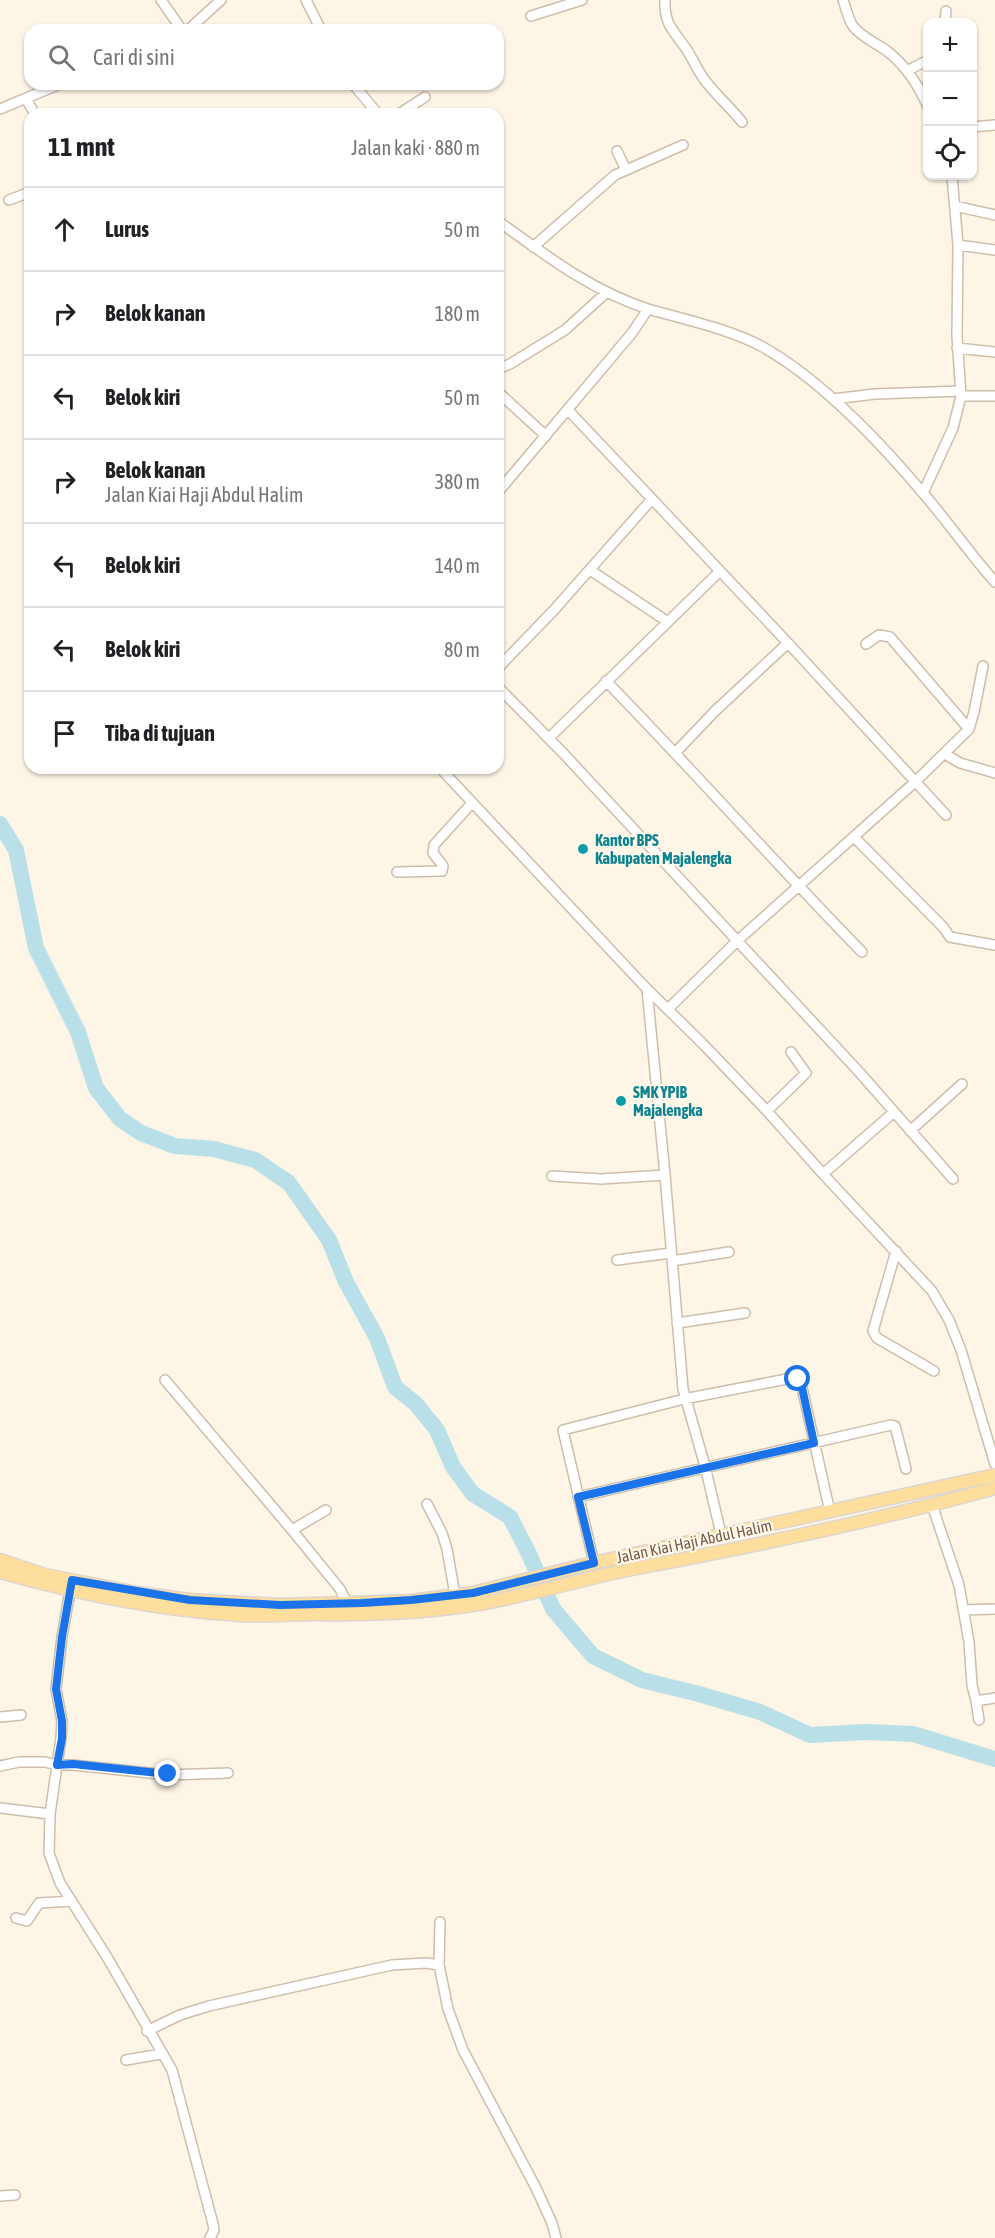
<!DOCTYPE html>
<html lang="id">
<meta charset="utf-8">
<style>
:root{--surface:#fff;--page:#f2f2f2;--text:#202124;--muted:#757577;--line:#e0e0e0}
body{margin:0;font-family:"Asap Condensed",sans-serif;background:var(--page);color:var(--text)}
.controls{position:absolute;right:18px;top:18px;display:grid;overflow:hidden;border-radius:12px;box-shadow:0 2px 4px #0004}
.controls button{width:54px;height:54px;display:grid;place-items:center;padding:0;border:0;border-bottom:2px solid var(--line);background:var(--surface);color:var(--text);font:30px sans-serif}
.stop{position:absolute;width:18px;height:18px;margin:-14px;border:4px solid #1a73e8;border-radius:50%;background:#fff}
.stop.end{background:#1a73e8;border-color:#fff;box-shadow:0 2px 6px #0008}
.list{margin:0;padding:0;list-style:none}
h2{display:flex;justify-content:space-between;align-items:center;height:78px;margin:0;padding:0 24px;font-size:26px}
h2 small{font-size:20px;font-weight:400;color:var(--muted)}
.list li{display:grid;grid-template-columns:39px 1fr auto;gap:18px;align-items:center;box-sizing:border-box;height:84px;padding:0 24px;border-top:2px solid var(--line)}
.list b{display:block;font-size:22px;white-space:nowrap}
.list p{margin:0;font-size:20px;white-space:nowrap;color:var(--muted)}
.list em{font-size:20px;font-style:normal;color:var(--muted)}
.icon{flex:none;width:33px;height:33px;fill:none;stroke:currentColor;stroke-width:2;stroke-linecap:round;stroke-linejoin:round}
.map{position:relative;flex:none;width:995px;height:2238px;overflow:hidden}
.search{position:absolute;background:var(--surface);box-shadow:0 2px 4px #0004;left:24px;top:24px;width:480px;height:66px;display:flex;align-items:center;gap:15px;box-sizing:border-box;padding:0 21px;border-radius:18px;color:var(--muted);font-size:22px}
.panel{position:absolute;background:var(--surface);box-shadow:0 2px 4px #0004;left:24px;top:108px;width:480px;height:666px;border-radius:18px}
.map>svg:first-child{display:block}
</style>
<div class="map">
<svg width="995" height="2238" viewBox="0 0 995 2238">
<rect width="100%" height="100%" fill="#fdf5e5"/>
<g fill="none" stroke-linecap="round" stroke-linejoin="round">
<path stroke="#b9dfe8" stroke-width="16" d="M 0,824 L 16,850 L 36,948 L 78,1032 L 96,1088 L 120,1119 L 141,1133 L 175,1146 L 214,1149 L 255,1160 L 289,1183 L 329,1240 L 346,1282 L 377,1338 L 395,1387 L 416,1404 L 437,1430 L 453,1467 L 473,1494 L 510,1517 L 529,1554 L 553,1609 L 593,1656 L 642,1680 L 699,1694 L 760,1712 L 810,1735 L 866,1732 L 913,1734 L 995,1759"/>
<g stroke="#cfbdab" stroke-width="12">
<path id="minor" d="M 161,0 L 182,30
M 306,0 L 321,30
M 665,0 C 664,25 674,31 687,50 C 694,61 699,74 707,83 C 718,97 731,108 742,122
M 843,0 C 846,8 848,19 853,26 C 861,37 876,43 887,51 C 905,65 919,86 928,107
M 531,16 L 582,0
M 945,22 L 946,11
M 188,30 L 221,0
M 907,71 L 928,60
M 353,84 L 378,114
M 26,99 L 35,114
M 0,109 L 60,84
M 399,114 L 425,97
M 972,127 L 995,125
M 617,151 L 626,170
M 9,200 L 30,192
M 955,206 L 995,215
M 498,221 C 545,255 592,291 648,309
M 958,245 L 995,250
M 533,247 L 615,175 L 683,145
M 957,348 L 995,352
M 498,369 L 510,364 L 565,330 L 607,292
M 498,392 L 546,436
M 961,396 L 995,396
M 833,399 L 875,394 L 961,391
M 568,410 L 788,643 L 946,815
M 498,492 L 632,333 L 648,309 C 683,319 729,329 761,346 C 821,379 879,441 923,493 C 948,522 970,554 995,582
M 923,493 L 953,428 L 961,396 L 957,336 L 958,245 L 952,176
M 590,570 L 668,622
M 498,668 L 554,610 L 652,499
M 606,681 C 693,770 775,863 862,952
M 498,687 L 563,753 L 860,1073 L 953,1179
M 969,729 L 974,712 L 983,666
M 549,738 L 720,571
M 676,752 L 715,711 L 788,643
M 945,754 L 960,763 L 995,773
M 440,768 L 647,989 L 702,1043 L 767,1111 L 823,1174 L 932,1291 L 949,1320 L 961,1350 L 995,1464
M 854,837 L 943,927 L 950,937 L 995,945
M 397,872 L 442,871 L 443,866 L 433,853 L 434,845 L 471,804
M 647,989 L 665,1175 L 683,1389 L 705,1466 L 721,1534
M 668,1009 L 736,942 L 915,782 L 969,729 L 890,637 L 879,635 L 866,644
M 767,1111 L 806,1073 L 791,1052
M 910,1131 L 962,1084
M 823,1174 L 894,1112
M 552,1176 L 601,1179 L 665,1175
M 896,1251 L 873,1331 L 877,1338 L 934,1371
M 617,1260 L 671,1253
M 672,1261 L 729,1252
M 677,1323 L 745,1313
M 165,1380 L 292,1530
M 578,1497 L 891,1425 L 895,1426 L 906,1469
M 427,1504 L 442,1533 L 447,1549 L 455,1595
M 932,1505 L 959,1585 L 969,1642 L 972,1685 L 976,1701
M 326,1510 L 292,1530 L 340,1589 L 347,1603
M 594,1563 L 563,1430 L 684,1399 L 787,1379 L 798,1379 L 801,1383 L 830,1512
M 71,1585 L 62,1637 L 56,1689 L 62,1721 L 61,1738 L 50,1814 L 49,1853 L 60,1883 L 107,1957 L 172,2070 L 213,2224 L 214,2230 L 210,2238
M 963,1610 L 995,1609
M 0,1717 L 21,1715
M 979,1720 L 976,1701 L 995,1698
M 0,1766 L 19,1762 L 45,1762 L 57,1765 L 73,1765 L 168,1775 L 228,1773
M 0,1808 L 50,1814
M 16,1918 L 27,1921 L 39,1903 L 72,1901
M 439,1965 L 448,2009 L 463,2050 L 536,2188 L 552,2223 L 556,2238
M 147,2031 L 180,2015 L 209,2006 L 392,1965 L 426,1963 L 439,1965 L 440,1922
M 126,2060 L 161,2054
M 0,2196 L 15,2195"/>
</g>
<g stroke="#dcd5d0" stroke-width="15">
<path id="major" d="M 0,1560 L 45,1575 L 137,1593 L 190,1600 L 280,1605 L 411,1601 L 473,1593 L 580,1566 L 995,1475
M 0,1572 C 79,1594 158,1610 240,1615 C 265,1616 291,1614 316,1614 C 374,1615 426,1613 484,1603 C 534,1594 582,1579 632,1569 C 754,1546 876,1521 995,1488"/>
</g>
<use href="#minor" stroke="#fff" stroke-width="9"/>
<use href="#major" stroke="#fede9c" stroke-width="12"/>
</g>
<g fill="none" stroke-linecap="round" stroke-linejoin="round">
<path stroke="#1a73e8" stroke-width="8" d="M 168,1774 L 73,1764 L 57,1765 L 62,1738 L 62,1721 L 56,1689 L 62,1637 L 72,1580 L 190,1600 L 280,1605 L 362,1603 L 411,1600 L 473,1593 L 594,1563 L 578,1497 L 814,1443 L 801,1383 L 798,1379"/>
</g>
<g fill="#0f9aa8" stroke="#fff9ec" stroke-width="2">
<circle cx="583" cy="849" r="6"/>
<circle cx="621" cy="1101" r="6"/>
</g>
<g text-anchor="middle" stroke-width="4.5" stroke-linejoin="round" paint-order="stroke">
<g font-size="16" font-weight="bold" fill="#0d838f" stroke="#fff9ec" text-anchor="start">
<text x="595" y="846">Kantor BPS<tspan x="595" dy="18">Kabupaten Majalengka</tspan></text>
<text x="633" y="1098">SMK YPIB<tspan x="633" dy="18">Majalengka</tspan></text>
</g>
<g font-size="16" fill="#775c49" stroke="#fff9ec">
<text transform="translate(694 1541) rotate(-12)" y="6">Jalan Kiai Haji Abdul Halim</text>
</g>
</g>
</svg>
<div class="controls">
<button>+</button>
<button>−</button>
<button><svg class="icon" aria-label="locate" viewBox="0 0 24 24"><circle cx="12" cy="12" r="6"/><path d="M12 2v4M12 18v4M2 12h4M18 12h4"/></svg></button>
</div>
<div class="stop" style="left:798px;top:1379px"></div>
<div class="stop end" style="left:168px;top:1774px"></div>
<div class="search"><svg class="icon" aria-label="search" viewBox="0 0 24 24"><circle cx="10" cy="10" r="6"/><path d="M15 15l6 6"/></svg>Cari di sini</div>
<section class="panel">
<h2>11 mnt<small>Jalan kaki · 880 m</small></h2>
<ul class="list">
<li><svg class="icon" aria-label="ahead" viewBox="0 0 24 24"><path d="M12 20V5M6 11l6-6 6 6"/></svg><div><b>Lurus</b></div><em>50 m</em></li>
<li><svg class="icon" aria-label="right" viewBox="0 0 24 24"><path d="M7 20v-9h11M14 6l5 5-5 5"/></svg><div><b>Belok kanan</b></div><em>180 m</em></li>
<li><svg class="icon" aria-label="left" viewBox="0 0 24 24"><path d="M17 20v-9H6M10 6l-5 5 5 5"/></svg><div><b>Belok kiri</b></div><em>50 m</em></li>
<li><svg class="icon" aria-label="right" viewBox="0 0 24 24"><path d="M7 20v-9h11M14 6l5 5-5 5"/></svg><div><b>Belok kanan</b><p>Jalan Kiai Haji Abdul Halim</p></div><em>380 m</em></li>
<li><svg class="icon" aria-label="left" viewBox="0 0 24 24"><path d="M17 20v-9H6M10 6l-5 5 5 5"/></svg><div><b>Belok kiri</b></div><em>140 m</em></li>
<li><svg class="icon" aria-label="left" viewBox="0 0 24 24"><path d="M17 20v-9H6M10 6l-5 5 5 5"/></svg><div><b>Belok kiri</b></div><em>80 m</em></li>
<li><svg class="icon" aria-label="arrive" viewBox="0 0 24 24"><path d="M6 21V4h12l-3 4 3 4H6"/></svg><div><b>Tiba di tujuan</b></div></li>
</ul>
</section>
</div>
